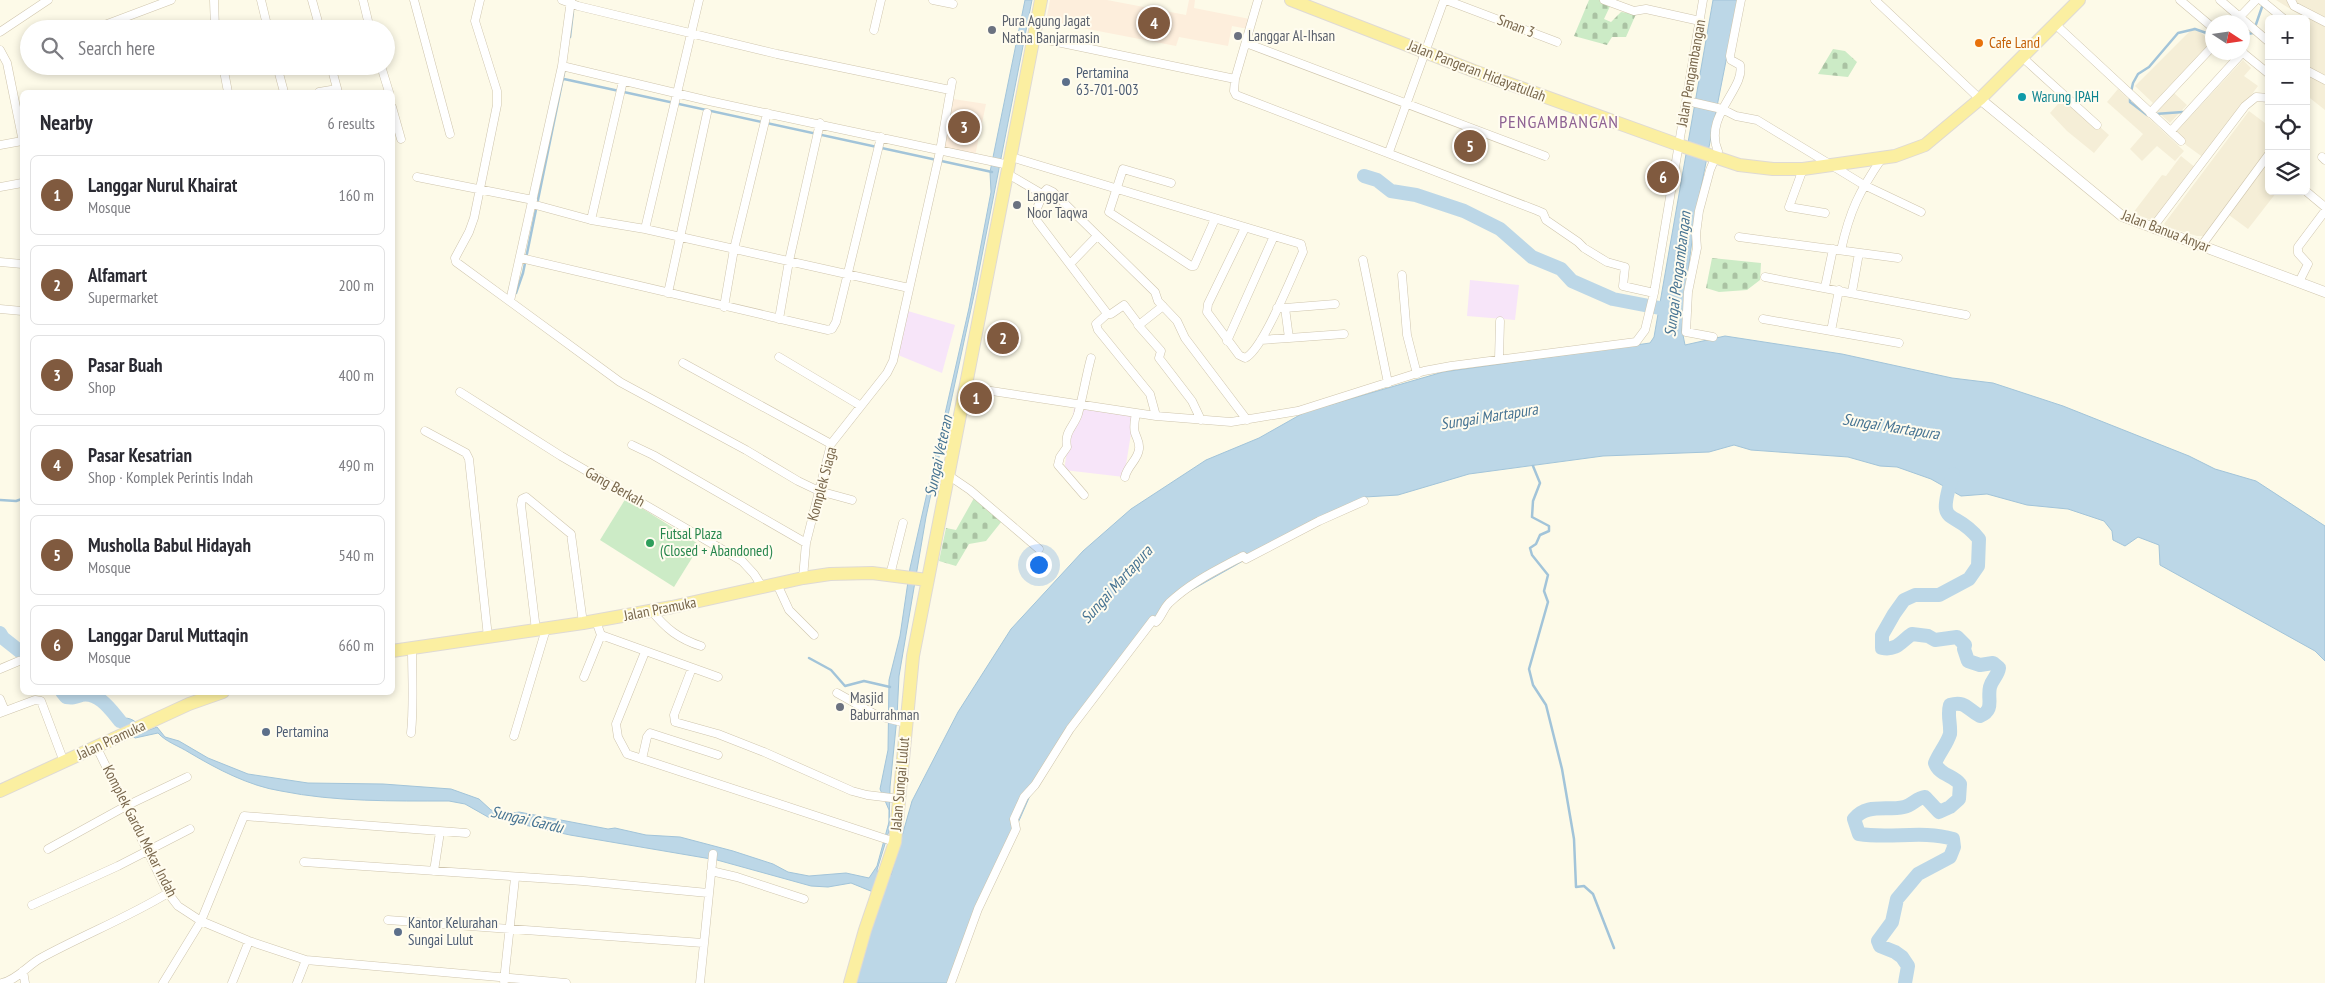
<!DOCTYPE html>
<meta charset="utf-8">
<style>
:root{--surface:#fff;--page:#f2f2f3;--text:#2b2b33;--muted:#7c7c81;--line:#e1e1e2;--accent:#805a3f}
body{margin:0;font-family:"PT Sans Narrow",sans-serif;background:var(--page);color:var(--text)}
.controls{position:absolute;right:15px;top:15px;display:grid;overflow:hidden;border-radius:8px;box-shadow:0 2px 8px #0003}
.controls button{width:45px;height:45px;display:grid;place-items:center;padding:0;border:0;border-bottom:1px solid var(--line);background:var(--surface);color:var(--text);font:25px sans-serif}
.compass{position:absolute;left:2205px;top:15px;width:45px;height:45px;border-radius:50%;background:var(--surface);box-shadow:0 2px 8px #0003;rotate:102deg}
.you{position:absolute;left:1038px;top:564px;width:18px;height:18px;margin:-12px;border:4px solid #fff;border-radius:50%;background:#1a73e8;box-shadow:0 0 0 8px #1a73e833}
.badge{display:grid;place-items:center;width:32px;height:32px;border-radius:50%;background:var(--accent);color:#fff;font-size:16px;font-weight:700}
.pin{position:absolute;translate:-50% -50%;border:2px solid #fff;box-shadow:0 1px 5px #0006}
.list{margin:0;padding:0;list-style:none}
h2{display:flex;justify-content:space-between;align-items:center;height:65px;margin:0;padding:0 20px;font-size:21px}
h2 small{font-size:16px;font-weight:400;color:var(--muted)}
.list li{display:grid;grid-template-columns:32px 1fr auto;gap:15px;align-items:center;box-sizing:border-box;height:80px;margin:0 10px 10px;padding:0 10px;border:1px solid var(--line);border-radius:8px}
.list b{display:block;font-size:19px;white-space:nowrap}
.list p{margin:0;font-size:16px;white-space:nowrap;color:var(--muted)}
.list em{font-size:16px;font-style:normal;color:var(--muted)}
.icon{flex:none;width:28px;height:28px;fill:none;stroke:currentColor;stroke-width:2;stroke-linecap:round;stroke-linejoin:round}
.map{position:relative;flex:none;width:2325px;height:983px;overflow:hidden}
.search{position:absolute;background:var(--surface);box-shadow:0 2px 8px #0003;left:20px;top:20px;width:375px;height:55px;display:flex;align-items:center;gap:12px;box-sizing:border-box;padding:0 18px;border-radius:28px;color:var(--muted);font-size:19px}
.panel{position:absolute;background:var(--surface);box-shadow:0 2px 8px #0003;left:20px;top:90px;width:375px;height:605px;border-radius:8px}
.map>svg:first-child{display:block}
</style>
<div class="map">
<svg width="2325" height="983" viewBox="0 0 2325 983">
<defs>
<pattern id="cemetery-stones" width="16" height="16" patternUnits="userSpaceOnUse" patternTransform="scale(1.25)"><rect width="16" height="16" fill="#ccebc6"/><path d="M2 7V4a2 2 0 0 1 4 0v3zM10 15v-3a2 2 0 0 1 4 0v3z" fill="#aac2a3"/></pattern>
</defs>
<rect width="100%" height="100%" fill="#fdfae8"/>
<path fill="#f5eed7" d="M 2276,0 L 2325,0 L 2325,110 L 2306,95 L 2308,20 Z
M 2194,27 L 2212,42 L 2153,103 L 2135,86 Z
M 2243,60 L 2251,68 L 2244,76 L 2258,86 L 2204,158 L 2186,145 L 2176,132 Z
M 2118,89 L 2184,151 L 2175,161 L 2157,146 L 2142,161 L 2130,149 L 2143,134 L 2107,102 Z
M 2174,93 L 2187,105 L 2170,123 L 2157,111 Z
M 2065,96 L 2109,135 L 2094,153 L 2067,131 L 2050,113 Z
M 2249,111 L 2269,126 L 2269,149 L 2204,236 L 2197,236 L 2167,227 L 2164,224 Z
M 2181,156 L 2196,168 L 2156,222 L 2133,213 L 2162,175 L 2166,176 Z
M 2269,160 L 2269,191 L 2276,191 L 2276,193 L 2248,229 L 2229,215 Z"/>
<path fill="#fdeedc" d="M 1050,0 L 1107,0 L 1186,15 L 1189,0 L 1195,0 L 1194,8 L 1250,19 L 1248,29 L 1232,26 L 1228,46 L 1179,37 L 1176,46 L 1046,21 Z
M 953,99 L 986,104 L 975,156 L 944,149 Z"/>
<path fill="#f7e5f9" d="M 1470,280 L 1519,285 L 1515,320 L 1467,316 Z
M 908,311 L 955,325 L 942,373 L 898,355 Z
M 1074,408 L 1134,415 L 1124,477 L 1064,470 Z"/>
<path fill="url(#cemetery-stones)" d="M 1589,0 L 1613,0 L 1604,19 L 1611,22 L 1621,12 L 1636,14 L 1626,37 L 1612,37 L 1607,45 L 1574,36 Z
M 1833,49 L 1845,51 L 1857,62 L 1848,77 L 1818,74 Z
M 1712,258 L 1761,263 L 1760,280 L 1747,290 L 1719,292 L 1706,288 Z
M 974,498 L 1002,521 L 986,541 L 969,544 L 956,566 L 939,561 L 946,528 L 956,530 Z"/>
<path fill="#ccebc6" d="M 626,498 L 700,545 L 674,587 L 600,540 Z"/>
<path fill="#bcd7e7" stroke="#a2c4d9" d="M 1025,0 L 1032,0 L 976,286 L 926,517 L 899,676 L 897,717 L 890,787 L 889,831 L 877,870 L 878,874 L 891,875 L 912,801 L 958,712 L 1011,629 L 1083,551 L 1131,509 L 1206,460 L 1259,438 L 1305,412 L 1443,372 L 1650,343 L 1654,337 L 1713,0 L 1738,0 L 1695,218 L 1684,302 L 1682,330 L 1685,345 L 1725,336 L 1842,354 L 1952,378 L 1993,383 L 2063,406 L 2189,456 L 2215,469 L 2256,481 L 2325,526 L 2325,661 L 2315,651 L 2160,565 L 2159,545 L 2138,537 L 2125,546 L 2113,540 L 2112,531 L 2104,521 L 2068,509 L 2027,505 L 1987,494 L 1961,496 L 1931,479 L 1897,467 L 1880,466 L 1848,457 L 1751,450 L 1734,445 L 1709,452 L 1603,456 L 1469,474 L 1398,495 L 1365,497 L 1328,513 L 1165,605 L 1080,715 L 1032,791 L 948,983 L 856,983 L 862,952 L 883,896 L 851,883 L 828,887 L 811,886 L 717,860 L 570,835 L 488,817 L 465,804 L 449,801 C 393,801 335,802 281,791 C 249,786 217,769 190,753 C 179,746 166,742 158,733 L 135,738 L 118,724 L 106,709 L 112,704 L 124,718 C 134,718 138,724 144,732 L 157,727 L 165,737 L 179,741 L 208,758 L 248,774 L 308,783 L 383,784 L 451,789 L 479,799 L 491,810 L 507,814 L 519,812 L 608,829 L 615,828 L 646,835 L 680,837 L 733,851 L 773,864 L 788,872 L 809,876 L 846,873 L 869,878 L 877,866 L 889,822 L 889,810 L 880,789 L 888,750 L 889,680 L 900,636 L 910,568 L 969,308 L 991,192 L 990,172 Z"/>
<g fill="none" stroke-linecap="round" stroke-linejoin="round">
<path stroke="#a2c4d9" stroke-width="2.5" d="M 2242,35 L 2253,33 L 2263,4
M 570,37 L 573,11
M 564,79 L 992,172
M 2131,92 L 2133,83 L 2138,74 L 2149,67 L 2178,33 L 2195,29 L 2212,35
M 2130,97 L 2130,102 L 2147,115
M 2155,114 L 2183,112
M 516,293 L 523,273 L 565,68
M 1533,466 L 1540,483 L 1533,501 L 1532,517 L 1549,526 L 1549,531 L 1540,535 L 1536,544 L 1530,548 L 1532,555 L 1548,575 L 1544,591 L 1548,602 L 1529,669 L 1533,685 L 1546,705 L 1562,769 L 1574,839 L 1576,887 L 1584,886 L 1593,894 L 1614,948
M 0,500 L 16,501 L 22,499
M 809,658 L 831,670 L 845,686 L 864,681 L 890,687"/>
<path stroke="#bcd7e7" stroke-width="14" d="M 1364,176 L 1377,180 L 1391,191 L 1416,195 L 1464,211 L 1500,229 L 1532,257 L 1561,269 L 1572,281 L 1613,299 L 1670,310
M 0,633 L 3,638 L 22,653
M 62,692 L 66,697 C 73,698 75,697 81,695 C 98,691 111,710 120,721
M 1905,983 L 1908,966 L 1902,957 L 1895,952 L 1880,946 L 1878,941 L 1892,922 L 1897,899 L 1918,874 L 1950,857 L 1954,847 L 1953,839 C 1923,830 1890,839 1859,834 L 1854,819 C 1867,803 1886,811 1904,807 C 1913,805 1916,798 1925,797 L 1939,812 L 1950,807 L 1959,799 L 1960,784 C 1953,775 1939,775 1935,763 C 1939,753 1947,744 1950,734 C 1951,724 1947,715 1950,705 C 1965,700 1968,710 1980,716 C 1995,710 1987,699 1990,687 C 1992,679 1998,676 1999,668 L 1993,663 L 1980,665 L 1968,661 L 1964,649 L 1965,645 L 1957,637 L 1935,640 L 1928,636 L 1912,634 C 1901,641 1897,651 1882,648 L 1882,635 L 1894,614 L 1904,600 L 1915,595 L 1939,595 L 1969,579 L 1978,566 L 1979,539 C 1953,506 1935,531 1953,474"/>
<g stroke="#cfc5ad" stroke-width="9">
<path id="minor" d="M 214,0 L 215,29
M 261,0 L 268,29
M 312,0 L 320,29
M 363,0 L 370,29
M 414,0 L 450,134
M 480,0 L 475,21 L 497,91 L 497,105 L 474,218 L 469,232 L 455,258 L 456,262 L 620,382 L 746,450 L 798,481 L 819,491 L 852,500
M 562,0 L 578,6 L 777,54 L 950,90
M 933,0 L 953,4
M 1258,0 L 1235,79 L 1234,91 L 1236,95 L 1536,210 L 1543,213 L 1546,220 L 1578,242 L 1584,248 L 1607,262 L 1625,267 L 1623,286 L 1654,293
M 1446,0 L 1557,42
M 1604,0 L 1634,11 L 1646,9 L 1700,21
M 1875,0 L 1980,99
M 2180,0 L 2212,27
M 2220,0 L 2269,42
M 2261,0 L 2284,19
M 2291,0 L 2294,6 L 2325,22
M 2235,22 L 2256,0
M 2055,24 L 2181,141
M 94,29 L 171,0
M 874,30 L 881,0
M 0,32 L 48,0
M 1033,37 L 1235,79
M 1246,43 L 1545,156
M 0,50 L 7,63 L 22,137
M 2242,52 L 2269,74
M 2022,57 L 2097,125
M 223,66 L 228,92
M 277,66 L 284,92
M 331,66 L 338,92
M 381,66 L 389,92
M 562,66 L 709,101 L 1009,165
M 2306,70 L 2325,80
M 319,92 L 337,89
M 1687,101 L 1722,109 L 1736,116 L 1757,120 L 1864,185 L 1921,212
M 392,107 L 401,139
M 2150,113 L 2212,47
M 2171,131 L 2243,52
M 0,145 L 22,141
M 1389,152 L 1444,0
M 1011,157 L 1301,244 L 1303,252 C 1293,273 1263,350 1245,358 L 1239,355 L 1207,312 L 1208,304 L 1245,228
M 2322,157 L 2325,160
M 1803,169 L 1789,207 L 1825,213
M 1008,174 L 1042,194 L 1047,189 L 1053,192 L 1155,292 L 1158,301 L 1177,321 L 1185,338 L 1247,420
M 417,177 L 533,200
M 1171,183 L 1123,169 L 1109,212 L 1191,266 L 1194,266 L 1215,219
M 0,187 L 22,183
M 2307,192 L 2325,207
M 1043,194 L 1035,213 L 1037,221 L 1106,312 L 1106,315 L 1096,324 L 1098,330 L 1150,394 L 1156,416
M 532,204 L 591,220 L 645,229 L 909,288
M 591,220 L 623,81
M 2153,227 L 2245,106 L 2256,97 L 2269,98
M 645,229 L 699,0
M 1739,237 L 1898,258
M 2202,245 L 2269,154
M 1841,250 C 1850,210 1859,192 1882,158
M 521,258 L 828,330 L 832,329 L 836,322 L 881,137
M 1363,260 L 1388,383
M 0,262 L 22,264
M 1070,264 L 1097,236
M 1402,275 L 1407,335 L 1417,374
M 1765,277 L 1966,315
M 2299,282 L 2308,264 L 2298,253 L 2298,247 L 2325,211
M 1825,287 L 1833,249
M 1852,292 L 1859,253
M 668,293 L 707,113
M 510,301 L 562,66 L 571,0
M 724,307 L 734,249 L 767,113
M 1277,308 L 1285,308 L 1289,338 L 1344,334
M 1285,308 L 1335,304
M 0,309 L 22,311
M 1106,314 L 1111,314 L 1124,305 L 1139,325 L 1163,306
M 779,319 L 789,261 L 820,123
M 1763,319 L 1899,343
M 1138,325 L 1161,351 L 1159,358 L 1192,401 L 1201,420
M 1831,331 L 1839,290
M 1713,337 L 1686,332 L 1688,292 L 1697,248 L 1696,234 L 1699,211 L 1710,170 L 1718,151 C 1703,116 1746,88 1740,65 L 1731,60 L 1730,56 L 1741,0
M 1261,340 L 1289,338
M 1227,341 L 1274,236
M 779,357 L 861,406
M 1499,359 L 1500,321
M 683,363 L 831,444
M 965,387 L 1156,416 L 1231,422 L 1298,411 L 1424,371 L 1451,366 L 1636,342 L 1645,330 L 1654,293 L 1703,0
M 460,392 L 561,456 L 742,561 L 754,574 L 763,588
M 425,431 L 466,453 L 469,459 L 488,637
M 632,445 L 653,455 L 806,543
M 948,475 L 970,490 L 1039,549
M 1125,477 C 1127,466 1138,460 1139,449 C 1140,443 1137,439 1135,433 C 1133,427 1135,419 1136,413
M 1084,495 L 1058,465 L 1060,457 L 1067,447 C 1064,431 1074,427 1078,414 C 1083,396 1086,376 1091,358
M 890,575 L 903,523
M 803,578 L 806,543 L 831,444 L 887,373 L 893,361 L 940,151 L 952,82
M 777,584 L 789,610 L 814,635
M 651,610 C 666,629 679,639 701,646
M 596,621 L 601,635 L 718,677
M 536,630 L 521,505 L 522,499 L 526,497 L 571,534 L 583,623
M 645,652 L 616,724 L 618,737 L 627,754 L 895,842
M 692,668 L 674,715 L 675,722 L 718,734 L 764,752 L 852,791 L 867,795 L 900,799
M 0,669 L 19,661
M 584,677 L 601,635
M 837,693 L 878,716 L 906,723
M 0,699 L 5,711
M 0,713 L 35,700 L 41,701 L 64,762
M 411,733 C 414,705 412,677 412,648
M 514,736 L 546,629
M 97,748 L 168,893 L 178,906 L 201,921 L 249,941 L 306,960 L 566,983
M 642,759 L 647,737 L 650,733 L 718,755
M 48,849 L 126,806 L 187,777
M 304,862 L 583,881 L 708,893
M 434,871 L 440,832
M 711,871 L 737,877 L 804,899
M 32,905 L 118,866 L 190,829
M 388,920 L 703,943
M 23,971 L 25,983
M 504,981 L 515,878
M 2,983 C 17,980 28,965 41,958 C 83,935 127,918 168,893
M 163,983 L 201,921 L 244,816 L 466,833
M 232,983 L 249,941
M 297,983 L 306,960
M 700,983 L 713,854
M 951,983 L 978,909 L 1016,829 L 1014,819 L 1024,797 L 1035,785 L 1070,729 L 1153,620 L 1156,622 C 1162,616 1163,609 1169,603 C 1191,582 1217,570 1243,556 L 1246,559 L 1319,521 L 1364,501"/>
</g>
<g stroke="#cfc5ad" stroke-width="11">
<path id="tertiary" d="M 1980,99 L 2122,216 L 2325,292"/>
</g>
<g stroke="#dfdad4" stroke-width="14">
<path id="primary" d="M 1291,0 L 1474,71 L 1679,145 L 1739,165 L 1773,169 L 1803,169 L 1895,156 L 1925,145 L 1980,99 L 2079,0
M 392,651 L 583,623 L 672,607 L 803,578 L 830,574 L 872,573 L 927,580
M 0,791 L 189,704 L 223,692
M 850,983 L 865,930 L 895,842 L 913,656 L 1041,0"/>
</g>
<use href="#minor" stroke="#fff" stroke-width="8"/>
<use href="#tertiary" stroke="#fff" stroke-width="10"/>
<use href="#primary" stroke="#fbefa1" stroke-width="12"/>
</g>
<g fill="#6b7280" stroke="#fffcef" stroke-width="2">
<circle cx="992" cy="30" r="5"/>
<circle cx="1238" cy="36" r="5"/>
<circle cx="1017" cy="205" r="5"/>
<circle cx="840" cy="707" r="5"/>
</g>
<circle fill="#e8710a" stroke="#fffcef" stroke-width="2" cx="1979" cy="43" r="5"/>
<g fill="#5c6f8a" stroke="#fffcef" stroke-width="2">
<circle cx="1066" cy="82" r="5"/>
<circle cx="266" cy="732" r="5"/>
<circle cx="398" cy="932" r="5"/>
</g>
<circle fill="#0f9aa8" stroke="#fffcef" stroke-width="2" cx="2022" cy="97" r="5"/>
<circle fill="#2e9e5b" stroke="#fffcef" stroke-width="2" cx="650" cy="543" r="5"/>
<g text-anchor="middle" stroke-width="4" stroke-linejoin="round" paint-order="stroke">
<g font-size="15" fill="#5b616d" stroke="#fffcef" text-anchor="start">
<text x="1002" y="26">Pura Agung Jagat<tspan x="1002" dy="17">Natha Banjarmasin</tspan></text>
<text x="1248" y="41">Langgar Al-Ihsan</text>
<text x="1027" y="201">Langgar<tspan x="1027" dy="17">Noor Taqwa</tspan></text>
<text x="850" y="703">Masjid<tspan x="850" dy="17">Baburrahman</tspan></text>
</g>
<g font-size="15" fill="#78664b" stroke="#fffcef">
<text transform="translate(1516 26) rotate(21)" y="5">Sman 3</text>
<text transform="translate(1477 71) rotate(21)" y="5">Jalan Pangeran Hidayatullah</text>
<text transform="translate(1691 73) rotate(-80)" y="5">Jalan Pengambangan</text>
<text transform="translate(2166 231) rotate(21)" y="5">Jalan Banua Anyar</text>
<text transform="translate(822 484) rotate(-75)" y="5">Komplek Siaga</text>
<text transform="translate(615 487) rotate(29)" y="5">Gang Berkah</text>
<text transform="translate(660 609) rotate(-11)" y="5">Jalan Pramuka</text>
<text transform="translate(111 740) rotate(-25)" y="5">Jalan Pramuka</text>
<text transform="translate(900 784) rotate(-85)" y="5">Jalan Sungai Lulut</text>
<text transform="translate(140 831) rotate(63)" y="5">Komplek Gardu Mekar Indah</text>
</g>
<g font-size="15" fill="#c56008" stroke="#fffcef" text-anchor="start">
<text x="1989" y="48">Cafe Land</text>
</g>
<g font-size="15" fill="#4e5e75" stroke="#fffcef" text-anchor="start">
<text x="1076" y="78">Pertamina<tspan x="1076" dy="17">63-701-003</tspan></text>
<text x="276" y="737">Pertamina</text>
<text x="408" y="928">Kantor Kelurahan<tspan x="408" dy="17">Sungai Lulut</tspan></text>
</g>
<g font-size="15" fill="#0d838f" stroke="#fffcef" text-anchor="start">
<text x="2032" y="102">Warung IPAH</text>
</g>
<g font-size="15" fill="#27864d" stroke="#fffcef" text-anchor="start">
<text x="660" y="539">Futsal Plaza<tspan x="660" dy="17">(Closed + Abandoned)</tspan></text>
</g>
<g font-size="16" font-style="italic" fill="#477493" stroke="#fffcef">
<text transform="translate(1677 274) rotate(-83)" y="6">Sungai Pengambangan</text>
<text transform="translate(1489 416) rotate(-9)" y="6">Sungai Martapura</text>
<text transform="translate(1891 426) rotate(9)" y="6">Sungai Martapura</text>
<text transform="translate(938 456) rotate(-78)" y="6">Sungai Veteran</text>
<text transform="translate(1116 584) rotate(-48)" y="6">Sungai Martapura</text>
<text transform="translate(527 819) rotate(13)" y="6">Sungai Gardu</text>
</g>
<g font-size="18" letter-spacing="1" fill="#8f6394" stroke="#fffcef">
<text x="1559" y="128">PENGAMBANGAN</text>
</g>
</g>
</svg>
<div class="controls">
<button>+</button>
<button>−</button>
<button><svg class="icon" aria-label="locate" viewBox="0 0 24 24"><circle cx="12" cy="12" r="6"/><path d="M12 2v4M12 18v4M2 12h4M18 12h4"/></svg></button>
<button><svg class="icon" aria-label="layers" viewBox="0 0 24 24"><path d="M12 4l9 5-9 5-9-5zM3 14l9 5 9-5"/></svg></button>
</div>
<svg class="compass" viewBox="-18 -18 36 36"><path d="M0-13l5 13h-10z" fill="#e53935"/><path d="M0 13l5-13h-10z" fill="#7c7c81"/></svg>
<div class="you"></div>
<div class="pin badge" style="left:976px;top:398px">1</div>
<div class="pin badge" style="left:1003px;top:338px">2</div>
<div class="pin badge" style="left:964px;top:127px">3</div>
<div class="pin badge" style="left:1154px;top:23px">4</div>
<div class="pin badge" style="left:1470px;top:146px">5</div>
<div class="pin badge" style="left:1663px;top:177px">6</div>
<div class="search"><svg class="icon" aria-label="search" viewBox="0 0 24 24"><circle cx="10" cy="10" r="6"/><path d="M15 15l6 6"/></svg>Search here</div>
<section class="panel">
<h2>Nearby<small>6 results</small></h2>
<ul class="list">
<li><span class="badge">1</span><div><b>Langgar Nurul Khairat</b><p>Mosque</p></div><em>160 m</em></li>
<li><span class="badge">2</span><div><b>Alfamart</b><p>Supermarket</p></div><em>200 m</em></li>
<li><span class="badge">3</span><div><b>Pasar Buah</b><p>Shop</p></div><em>400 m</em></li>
<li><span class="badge">4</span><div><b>Pasar Kesatrian</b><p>Shop · Komplek Perintis Indah</p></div><em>490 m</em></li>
<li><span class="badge">5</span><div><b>Musholla Babul Hidayah</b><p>Mosque</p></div><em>540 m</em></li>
<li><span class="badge">6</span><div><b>Langgar Darul Muttaqin</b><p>Mosque</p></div><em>660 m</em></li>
</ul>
</section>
</div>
